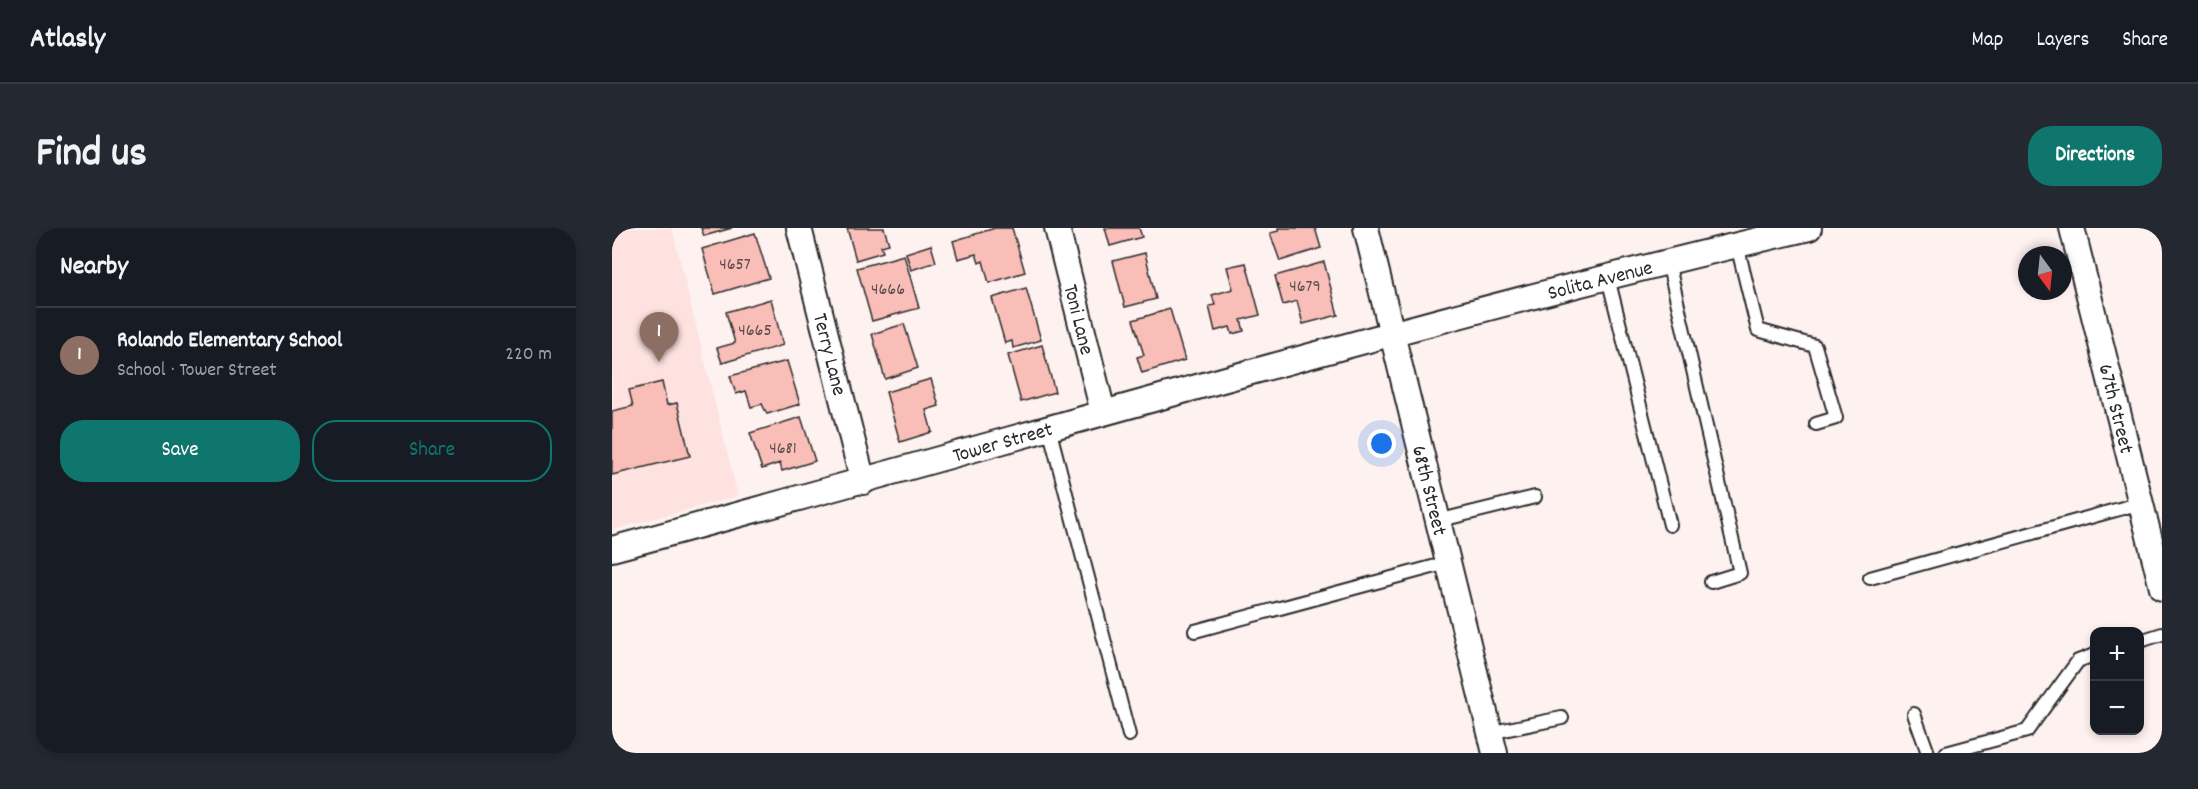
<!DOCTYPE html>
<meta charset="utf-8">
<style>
:root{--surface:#171b24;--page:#242831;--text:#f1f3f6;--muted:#9ea1a6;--line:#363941;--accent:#0f766e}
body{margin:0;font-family:Dekko,sans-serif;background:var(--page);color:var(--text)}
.controls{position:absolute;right:18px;bottom:18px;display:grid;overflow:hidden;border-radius:12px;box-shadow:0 3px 9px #0003}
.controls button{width:54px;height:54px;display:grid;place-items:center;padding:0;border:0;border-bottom:2px solid var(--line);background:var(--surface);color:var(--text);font:30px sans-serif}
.compass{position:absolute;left:1406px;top:18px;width:54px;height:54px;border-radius:50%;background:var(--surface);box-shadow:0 3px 9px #0003;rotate:165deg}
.you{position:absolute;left:770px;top:216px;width:21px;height:21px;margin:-15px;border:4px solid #fff;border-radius:50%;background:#1a73e8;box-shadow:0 0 0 9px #1a73e833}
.badge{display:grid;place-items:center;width:39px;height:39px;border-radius:50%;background:var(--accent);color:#fff;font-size:20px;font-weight:700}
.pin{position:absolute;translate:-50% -50px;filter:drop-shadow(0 2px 3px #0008)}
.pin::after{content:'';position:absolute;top:32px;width:21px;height:18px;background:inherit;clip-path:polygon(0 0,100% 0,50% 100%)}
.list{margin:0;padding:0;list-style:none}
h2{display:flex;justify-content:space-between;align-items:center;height:78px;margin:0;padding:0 24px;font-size:26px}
h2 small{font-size:20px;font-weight:400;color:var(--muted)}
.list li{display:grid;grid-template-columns:39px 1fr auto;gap:18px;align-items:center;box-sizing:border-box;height:96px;padding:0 24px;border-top:2px solid var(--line)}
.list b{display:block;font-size:22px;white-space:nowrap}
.list p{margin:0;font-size:20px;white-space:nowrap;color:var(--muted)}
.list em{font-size:20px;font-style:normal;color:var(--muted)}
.actions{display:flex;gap:12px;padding:18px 24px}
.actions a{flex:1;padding:14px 0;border:2px solid var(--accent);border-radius:24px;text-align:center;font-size:21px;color:var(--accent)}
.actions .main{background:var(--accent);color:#fff}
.map{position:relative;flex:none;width:1550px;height:525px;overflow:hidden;border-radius:24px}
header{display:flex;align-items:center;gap:36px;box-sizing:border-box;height:84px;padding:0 30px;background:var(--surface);border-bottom:2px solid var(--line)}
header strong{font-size:28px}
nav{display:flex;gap:33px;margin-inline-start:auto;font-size:21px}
.intro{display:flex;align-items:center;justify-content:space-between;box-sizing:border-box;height:144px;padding:0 36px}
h1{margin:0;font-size:42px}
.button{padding:15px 27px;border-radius:24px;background:var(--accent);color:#fff;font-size:21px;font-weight:700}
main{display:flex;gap:36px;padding:0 36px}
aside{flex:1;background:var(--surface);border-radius:24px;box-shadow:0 3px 9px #0003}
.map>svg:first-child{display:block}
</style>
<header>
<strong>Atlasly</strong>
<nav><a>Map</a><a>Layers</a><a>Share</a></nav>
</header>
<div class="intro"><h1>Find us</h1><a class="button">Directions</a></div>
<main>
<aside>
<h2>Nearby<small></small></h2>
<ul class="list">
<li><span class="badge" style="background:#8d6e63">1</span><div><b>Rolando Elementary School</b><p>School · Tower Street</p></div><em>220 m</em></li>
</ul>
<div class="actions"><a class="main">Save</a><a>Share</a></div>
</aside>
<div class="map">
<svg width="1550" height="525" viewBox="0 0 1550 525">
<rect width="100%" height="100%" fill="#fef2f1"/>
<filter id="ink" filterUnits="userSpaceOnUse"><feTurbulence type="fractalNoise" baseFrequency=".0167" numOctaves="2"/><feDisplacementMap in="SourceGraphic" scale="12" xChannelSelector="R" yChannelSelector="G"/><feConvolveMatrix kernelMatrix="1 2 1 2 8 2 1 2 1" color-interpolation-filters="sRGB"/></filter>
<g filter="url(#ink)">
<path fill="#fde2e0" d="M 0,0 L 60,0 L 126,268 L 0,302 Z"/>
<path fill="#fabeb8" stroke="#2b2b2b" stroke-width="1.5" d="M 89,0 L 120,0 L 92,8 Z
M 235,0 L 272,0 L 277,16 L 269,18 L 271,24 L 244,32 Z
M 383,0 L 400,0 L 413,44 L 377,55 L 371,33 L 367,35 L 364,26 L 346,31 L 341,13 Z
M 493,0 L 527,0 L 530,9 L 498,18 Z
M 666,0 L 703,0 L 709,20 L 668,33 L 658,5 L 667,3 Z
M 143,5 L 157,50 L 103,66 L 90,21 Z
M 319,17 L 324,34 L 299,42 L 294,25 Z
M 533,25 L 544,71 L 513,79 L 501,33 Z
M 292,27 L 307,80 L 260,93 L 245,40 Z
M 712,34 L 726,87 L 691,96 L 685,73 L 671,77 L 663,48 Z
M 634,35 L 648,87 L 629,92 L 632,103 L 620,106 L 618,99 L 603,103 L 597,78 L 603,77 L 600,67 L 621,61 L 615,39 Z
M 414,60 L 429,112 L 401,120 L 400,113 L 393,115 L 380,70 Z
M 159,71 L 171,117 L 110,135 L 105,120 L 123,115 L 114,84 Z
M 558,81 L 573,132 L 530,145 L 525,129 L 532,127 L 521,92 Z
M 292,96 L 306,140 L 273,151 L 260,106 Z
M 430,117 L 443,164 L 409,174 L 396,127 Z
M 175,133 L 188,176 L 155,186 L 150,176 L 139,179 L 134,163 L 124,166 L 118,148 Z
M 319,151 L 327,178 L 314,182 L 320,204 L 288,214 L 274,164 Z
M 50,154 L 55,177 L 65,175 L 78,228 L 0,247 L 0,183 L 21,178 L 17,162 Z
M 189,189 L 203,233 L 170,243 L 168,235 L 150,241 L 138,205 Z"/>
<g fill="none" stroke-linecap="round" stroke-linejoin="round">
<g stroke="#2b2b2b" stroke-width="16">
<path id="lane" d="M 1125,17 L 1146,102 L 1203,118 L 1224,190 L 1204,196
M 1056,34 L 1128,345 L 1099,354
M 996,50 L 1058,297
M 437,200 L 517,507
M 825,293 L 923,269
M 1258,350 L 1529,275
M 583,403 L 835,335
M 1528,413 L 1550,406
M 1302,486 L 1316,525
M 877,505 L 950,490
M 1334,525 L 1415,503 L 1466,433 L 1482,427"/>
</g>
<g stroke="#2b2b2b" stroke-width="28">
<g id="street">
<path id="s1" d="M 187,0 L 251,254"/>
<path id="s2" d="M 445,0 L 491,184"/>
<path id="s3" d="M 754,0 L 883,525"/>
<path id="s4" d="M 1460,0 L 1550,360"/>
<path id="s5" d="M 0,321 C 399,214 794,94 1197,0"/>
</g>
</g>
<use href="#lane" stroke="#fff" stroke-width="12"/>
<use href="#street" stroke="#fff" stroke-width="24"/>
</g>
</g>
<g text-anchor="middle" stroke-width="6" stroke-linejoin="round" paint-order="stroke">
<g font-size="18" fill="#5f504e">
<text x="123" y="41">4657</text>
<text x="693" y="63">4679</text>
<text x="276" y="66">4666</text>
<text x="143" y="107">4665</text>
<text x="171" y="225">4681</text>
</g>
<g font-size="21" fill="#2b2b2b" stroke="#fff">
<text dy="7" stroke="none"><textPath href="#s5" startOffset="1024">Solita Avenue</textPath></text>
<text dy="7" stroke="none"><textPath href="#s2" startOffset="94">Toni Lane</textPath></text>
<text dy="7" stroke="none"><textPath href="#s1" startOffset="130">Terry Lane</textPath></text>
<text dy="7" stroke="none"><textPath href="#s4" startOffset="186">67th Street</textPath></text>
<text dy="7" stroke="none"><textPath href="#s5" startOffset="405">Tower Street</textPath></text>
<text dy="7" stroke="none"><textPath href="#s3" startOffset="270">68th Street</textPath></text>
</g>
</g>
</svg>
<div class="controls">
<button>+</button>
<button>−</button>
</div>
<svg class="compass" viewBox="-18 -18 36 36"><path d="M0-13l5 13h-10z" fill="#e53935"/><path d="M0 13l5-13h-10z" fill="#9ea1a6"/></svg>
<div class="you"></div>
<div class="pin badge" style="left:47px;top:134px;background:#8d6e63">1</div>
</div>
</main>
